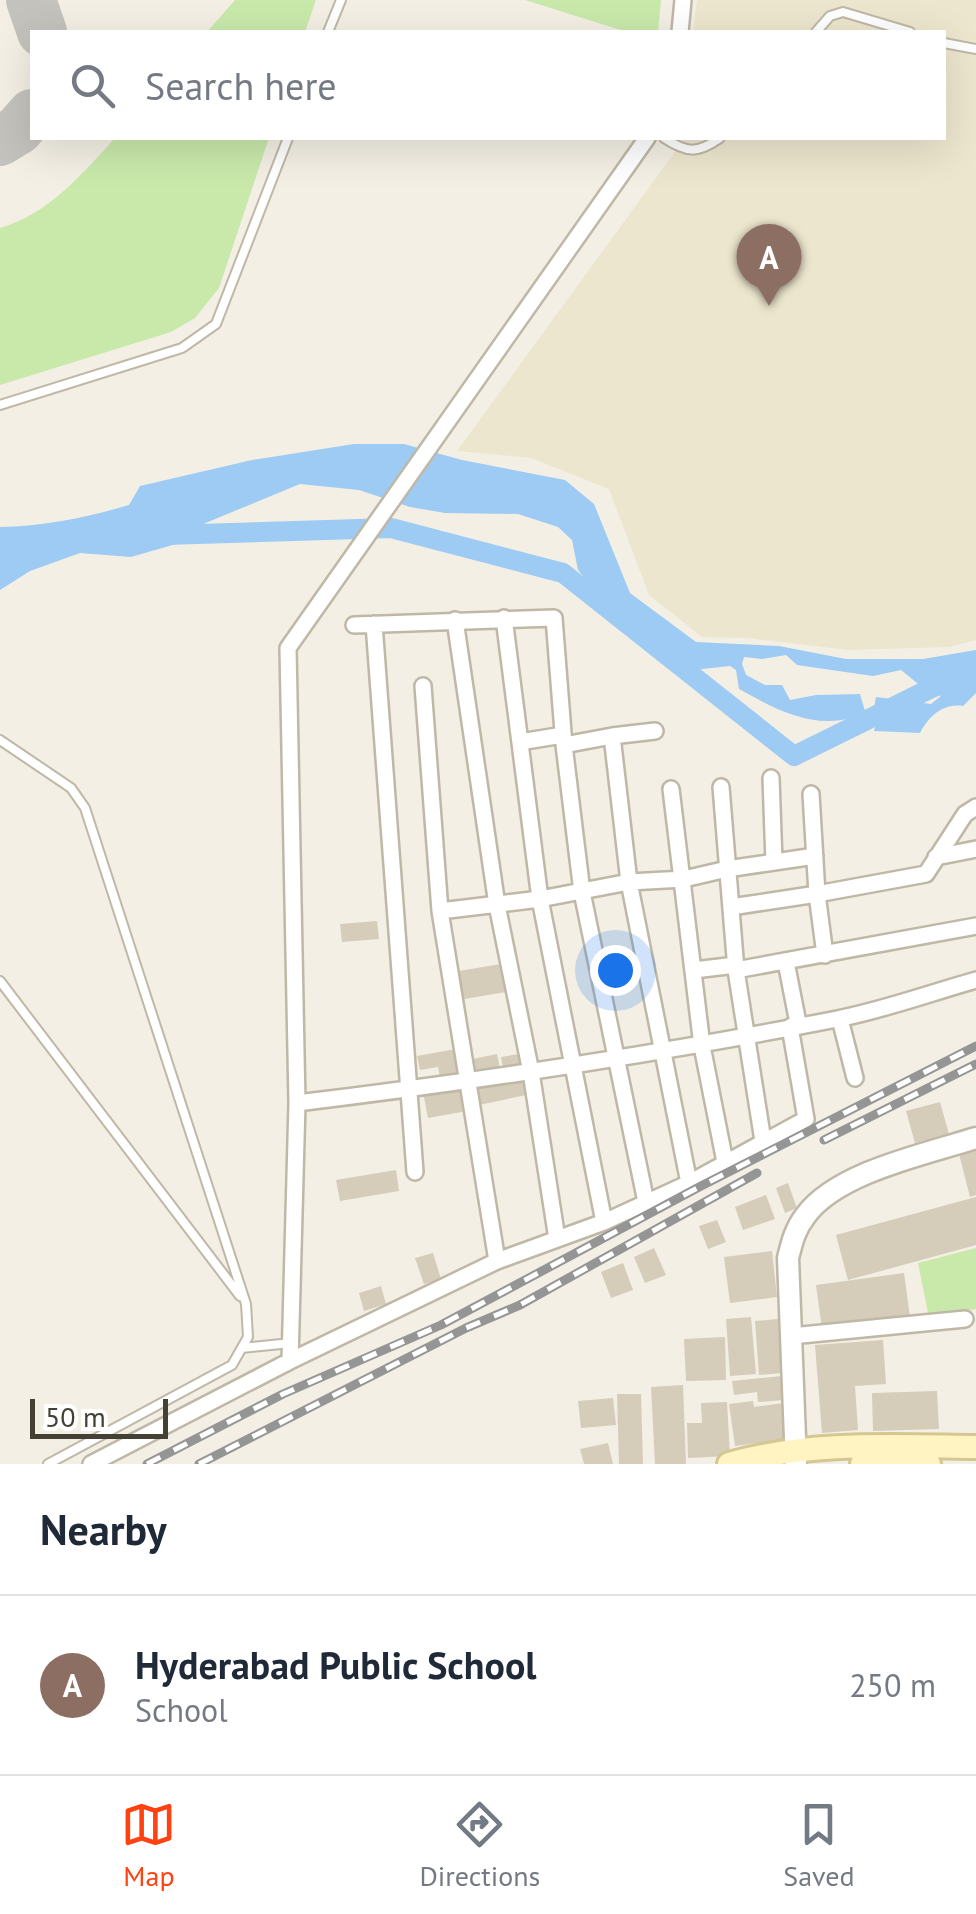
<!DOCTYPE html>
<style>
:root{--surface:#fff;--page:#f6f6f7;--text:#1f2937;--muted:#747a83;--line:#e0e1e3;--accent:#ff420f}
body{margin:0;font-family:"PT Sans",sans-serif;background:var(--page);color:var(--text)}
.scale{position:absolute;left:30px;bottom:25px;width:138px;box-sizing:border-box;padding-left:10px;border:5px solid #454034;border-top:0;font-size:28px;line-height:35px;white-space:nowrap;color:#454034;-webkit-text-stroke:8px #fff;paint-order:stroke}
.you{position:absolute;left:615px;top:970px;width:35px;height:35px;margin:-25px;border:8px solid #fff;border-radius:50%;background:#1a73e8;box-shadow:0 0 0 15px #1a73e833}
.badge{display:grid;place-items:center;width:65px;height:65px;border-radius:50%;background:var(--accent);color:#fff;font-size:32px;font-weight:700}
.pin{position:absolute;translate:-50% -82px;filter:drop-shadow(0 2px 5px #0008)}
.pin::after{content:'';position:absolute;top:52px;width:35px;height:30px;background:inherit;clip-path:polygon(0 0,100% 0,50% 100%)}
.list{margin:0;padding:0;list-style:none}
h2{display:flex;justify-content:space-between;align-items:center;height:130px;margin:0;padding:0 40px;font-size:42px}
h2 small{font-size:32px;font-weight:400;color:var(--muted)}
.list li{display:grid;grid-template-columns:65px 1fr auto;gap:30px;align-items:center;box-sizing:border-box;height:180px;padding:0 40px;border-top:2px solid var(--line)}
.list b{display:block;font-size:38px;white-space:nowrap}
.list p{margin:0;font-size:32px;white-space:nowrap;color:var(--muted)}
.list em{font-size:32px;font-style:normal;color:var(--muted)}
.icon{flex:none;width:55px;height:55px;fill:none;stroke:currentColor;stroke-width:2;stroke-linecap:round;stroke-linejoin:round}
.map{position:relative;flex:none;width:976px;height:1464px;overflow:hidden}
.search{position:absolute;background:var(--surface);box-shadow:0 10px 40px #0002;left:30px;right:30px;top:30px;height:110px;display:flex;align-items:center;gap:25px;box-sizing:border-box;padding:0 35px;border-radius:0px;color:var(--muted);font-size:38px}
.sheet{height:310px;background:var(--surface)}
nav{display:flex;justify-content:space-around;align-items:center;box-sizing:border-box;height:140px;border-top:2px solid var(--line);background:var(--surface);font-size:28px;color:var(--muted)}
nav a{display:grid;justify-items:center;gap:5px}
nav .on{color:var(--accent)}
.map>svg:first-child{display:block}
</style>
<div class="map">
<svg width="976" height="1464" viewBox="0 0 976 1464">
<rect width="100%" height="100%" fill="#f3efe4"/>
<path fill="#ede6ce" d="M 697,0 L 976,0 L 976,640 L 949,647 L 848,650 L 747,638 L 702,637 L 649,595 L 609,489 L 531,458 L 457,451 L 685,138 L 944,138 L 944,32 L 693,32 Z"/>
<path fill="#c9e9ab" d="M 235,0 L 316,0 L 305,32 L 207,32 Z
M 525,0 L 661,0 L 658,32 L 627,32 Z
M 115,138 L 269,138 L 219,288 L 195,318 L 171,332 L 0,385 L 0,228 C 49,214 82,174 115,138 Z
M 976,1248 L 976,1309 L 929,1318 L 918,1263 Z"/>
<path fill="#9ecbf3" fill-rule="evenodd" d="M 354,444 L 404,444 L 462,460 L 565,480 L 594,504 L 630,593 L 696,642 L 779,646 L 846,659 L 923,659 L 976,650 L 976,693 L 963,706 C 943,703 929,716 920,733 L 874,731 L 876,723 L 869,720 L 860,727 L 855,717 C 813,730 775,709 739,689 L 736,670 L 730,666 L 693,670 L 633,618 L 592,587 L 578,570 L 572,540 L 558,527 L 518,514 L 445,513 L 410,507 L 359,490 L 300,484 L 191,529 L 183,542 L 131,557 L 80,553 L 30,571 L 0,590 L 0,527 C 45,526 85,518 129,505 L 140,486 L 252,460 ZM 786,655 L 797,665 L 873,676 L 901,670 L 928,692 L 941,696 L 931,704 L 876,697 L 874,708 L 865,711 L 860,694 L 816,695 L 790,700 L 782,685 L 765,685 L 746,675 L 742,664 L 744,657 L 762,659 Z"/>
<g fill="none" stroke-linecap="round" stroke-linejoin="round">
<path stroke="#9ecbf3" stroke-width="20" d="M 164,535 L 391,528 L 563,573 L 794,756 L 976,666"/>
<path stroke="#c4c2bc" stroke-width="50" d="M 31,0 L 42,32
M 0,141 L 18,130 L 32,114"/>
</g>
<path fill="#d5ccb9" d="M 377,921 L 379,939 L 342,942 L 340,924 Z
M 501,964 L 506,992 L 458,1000 L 453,972 Z
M 456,1049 L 462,1079 L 441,1083 L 438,1067 L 420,1070 L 417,1056 Z
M 524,1053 L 528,1069 L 504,1074 L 501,1057 Z
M 497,1054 L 501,1073 L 471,1078 L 468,1060 Z
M 526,1075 L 531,1094 L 479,1105 L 475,1087 Z
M 462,1084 L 467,1111 L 428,1118 L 423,1092 Z
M 940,1102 L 949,1134 L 915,1143 L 906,1111 Z
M 976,1141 L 976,1195 L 970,1197 L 957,1146 Z
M 396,1170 L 399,1191 L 340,1201 L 336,1180 Z
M 788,1183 L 797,1208 L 785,1213 L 776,1188 Z
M 766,1195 L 775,1219 L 743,1230 L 735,1207 Z
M 976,1197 L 976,1245 L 848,1280 L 836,1235 Z
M 717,1220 L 726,1242 L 708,1249 L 699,1226 Z
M 654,1248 L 666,1275 L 645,1283 L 634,1257 Z
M 772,1251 L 777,1297 L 730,1303 L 724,1257 Z
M 433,1253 L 441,1279 L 424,1284 L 415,1258 Z
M 623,1263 L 633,1290 L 611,1298 L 601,1272 Z
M 904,1273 L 910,1317 L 822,1329 L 816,1285 Z
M 381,1286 L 386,1304 L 364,1311 L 359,1293 Z
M 751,1317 L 756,1374 L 730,1376 L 726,1319 Z
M 778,1319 L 783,1373 L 759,1375 L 755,1321 Z
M 725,1337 L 726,1380 L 686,1381 L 684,1339 Z
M 883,1340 L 886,1384 L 855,1386 L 858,1430 L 822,1433 L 815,1345 Z
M 782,1376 L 785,1400 L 758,1402 L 757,1392 L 734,1395 L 732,1381 Z
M 683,1385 L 686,1464 L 655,1464 L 651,1387 Z
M 937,1391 L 939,1429 L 873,1431 L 872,1393 Z
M 617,1394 L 641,1394 L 643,1464 L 619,1464 Z
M 613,1398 L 616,1425 L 581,1428 L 578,1401 Z
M 753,1401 L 754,1407 L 783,1403 L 788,1439 L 735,1446 L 729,1404 Z
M 727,1402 L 730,1456 L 688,1458 L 687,1423 L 702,1423 L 701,1403 Z
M 608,1443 L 613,1464 L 584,1464 L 580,1449 Z"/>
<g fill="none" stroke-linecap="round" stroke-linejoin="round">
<g stroke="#bfb8a7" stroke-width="12">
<path id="service" d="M 328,32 L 341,0
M 816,32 L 830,16 L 843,12 L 910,32
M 944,43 L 976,49
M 664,138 C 687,153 697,154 720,138
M 0,405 L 182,348 L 216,324 L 288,138
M 0,740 L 71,788 L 85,808 L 246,1304 L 248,1337 L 232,1365 L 48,1464
M 0,981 L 240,1296
M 242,1348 L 291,1343"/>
</g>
<g stroke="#bfb8a7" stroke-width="20">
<path id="minor" d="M 680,32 L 683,0
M 504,618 L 540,899 L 604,1222
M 455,620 L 497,905 L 531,1072 L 557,1239
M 374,624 L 415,1172
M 354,625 L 554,618 L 564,745 L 582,892 L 646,1202
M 423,686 L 440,911 L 497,1261
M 612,736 L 655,731
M 520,742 L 563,735
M 564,745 L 612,736 L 629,882 L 689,1183
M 771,778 L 774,862
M 721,787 L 736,970 L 763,1141
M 671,789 L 702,1046 L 725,1162
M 811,794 L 817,894 L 926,874 L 965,814 L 976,807
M 936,857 L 976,849
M 731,907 L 817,894 L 825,955
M 440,911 L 540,899 L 629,882 L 684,879 L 727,869 L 815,856
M 694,970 L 736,965
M 736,970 L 976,926
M 840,1019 L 855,1078
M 297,1103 C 478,1081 658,1054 837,1019 C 884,1010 930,993 976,980
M 791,1336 L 965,1319
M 290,1361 L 497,1261 L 604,1222 L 689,1183 L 806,1119 L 790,1027 L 798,1023 L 786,962
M 91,1464 L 290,1361 L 297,1103 L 288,648 L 647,138"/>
</g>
<g stroke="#bfb8a7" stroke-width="25">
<path id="tertiary" d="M 796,1464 L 788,1258 C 792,1242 795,1229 806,1215 C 838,1172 926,1154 976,1138"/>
</g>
<g stroke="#d5c792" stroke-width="28">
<path id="secondary" d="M 729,1464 C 809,1441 893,1446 976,1447
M 862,1464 L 929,1464"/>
</g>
<use href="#service" stroke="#fff" stroke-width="8"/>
<use href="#minor" stroke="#fff" stroke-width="15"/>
<use href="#tertiary" stroke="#fff" stroke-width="20"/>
<use href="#secondary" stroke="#fff4c2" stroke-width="22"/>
<g stroke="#959595" stroke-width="9">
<path id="rail" d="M 824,1140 L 976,1064
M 147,1464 L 283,1394 L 441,1325 L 701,1186 L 976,1046
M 199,1464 L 466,1328 L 520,1305 L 757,1173"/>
</g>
<use href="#rail" stroke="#fff" stroke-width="5" stroke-dasharray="15" stroke-linecap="butt"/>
</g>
</svg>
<div class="scale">50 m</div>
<div class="you"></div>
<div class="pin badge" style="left:769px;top:306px;background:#8d6e63">A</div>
<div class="search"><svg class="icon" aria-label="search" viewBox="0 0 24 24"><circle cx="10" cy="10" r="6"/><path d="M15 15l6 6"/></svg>Search here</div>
</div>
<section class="sheet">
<h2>Nearby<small></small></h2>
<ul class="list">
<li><span class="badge" style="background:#8d6e63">A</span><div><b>Hyderabad Public School</b><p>School</p></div><em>250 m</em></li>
</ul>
</section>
<nav>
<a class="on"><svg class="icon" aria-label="map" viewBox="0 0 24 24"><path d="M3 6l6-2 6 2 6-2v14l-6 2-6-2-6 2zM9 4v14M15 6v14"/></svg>Map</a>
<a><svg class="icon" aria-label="directions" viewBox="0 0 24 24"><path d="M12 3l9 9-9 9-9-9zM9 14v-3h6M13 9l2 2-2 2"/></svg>Directions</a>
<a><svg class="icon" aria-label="saved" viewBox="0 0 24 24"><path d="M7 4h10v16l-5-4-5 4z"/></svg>Saved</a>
</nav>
